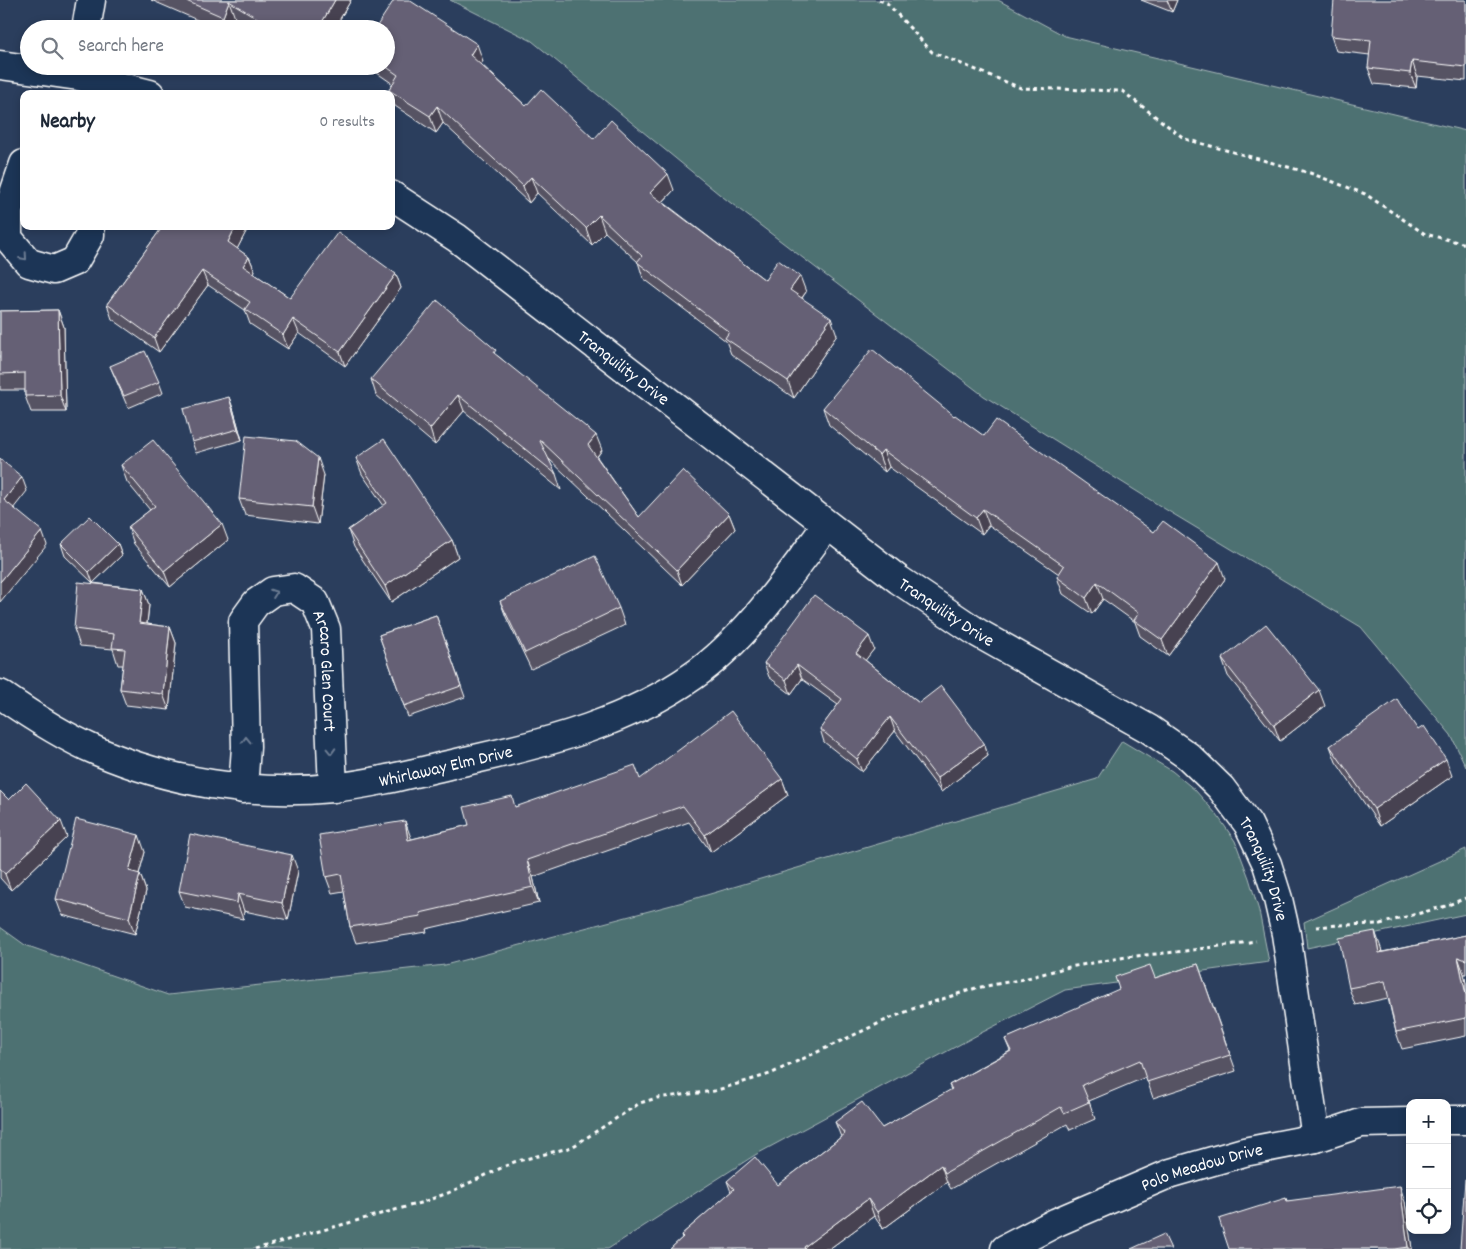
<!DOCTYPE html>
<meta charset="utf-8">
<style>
:root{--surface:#fff;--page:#f2f2f3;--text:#1f2937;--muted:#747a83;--line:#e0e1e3}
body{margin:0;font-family:Dekko,sans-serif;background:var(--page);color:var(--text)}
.controls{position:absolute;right:15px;bottom:15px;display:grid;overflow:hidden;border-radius:10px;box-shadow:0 2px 8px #0003}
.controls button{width:45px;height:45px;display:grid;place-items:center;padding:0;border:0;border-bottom:1px solid var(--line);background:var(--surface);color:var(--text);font:25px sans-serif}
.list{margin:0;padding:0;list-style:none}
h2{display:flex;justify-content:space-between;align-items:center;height:65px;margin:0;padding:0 20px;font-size:21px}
h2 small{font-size:16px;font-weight:400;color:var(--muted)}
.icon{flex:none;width:28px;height:28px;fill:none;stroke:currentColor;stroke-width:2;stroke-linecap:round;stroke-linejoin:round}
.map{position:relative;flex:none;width:1466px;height:1249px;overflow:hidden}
.search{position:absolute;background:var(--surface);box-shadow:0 2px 8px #0003;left:20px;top:20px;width:375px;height:55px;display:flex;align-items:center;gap:12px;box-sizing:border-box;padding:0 18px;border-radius:28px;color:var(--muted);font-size:19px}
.panel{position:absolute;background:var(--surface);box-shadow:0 2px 8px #0003;left:20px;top:90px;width:375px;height:140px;border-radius:10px}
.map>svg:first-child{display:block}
</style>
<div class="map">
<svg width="1466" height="1249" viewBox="0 0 1466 1249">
<rect width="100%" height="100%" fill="#2b3e5d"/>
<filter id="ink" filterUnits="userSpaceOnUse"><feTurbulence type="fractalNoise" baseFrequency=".02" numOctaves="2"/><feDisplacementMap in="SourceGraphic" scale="10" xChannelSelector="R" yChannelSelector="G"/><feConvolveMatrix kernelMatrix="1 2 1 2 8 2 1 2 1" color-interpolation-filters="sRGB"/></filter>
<g filter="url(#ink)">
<path fill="#4e7172" stroke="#a6b8b8" d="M 450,0 L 998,0 L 1065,36 L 1466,131 L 1466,767 L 1451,735 L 1361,627 L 1165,509 L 984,396 L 719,194 L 532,41 Z
M 1122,741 L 1172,771 L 1195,790 L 1217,815 L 1235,841 L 1249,878 L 1259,911 L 1269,962 L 1065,990 L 981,1033 L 755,1155 L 608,1249 L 0,1249 L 0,927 L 25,945 L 168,995 L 445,965 L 683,902 L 1097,779 Z
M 1466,849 L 1466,914 L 1307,948 L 1304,922 Z"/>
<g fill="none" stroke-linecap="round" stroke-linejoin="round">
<g stroke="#fff" stroke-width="31">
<g id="minor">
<path d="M 86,29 L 91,0"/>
<path d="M 0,65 L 78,76 L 150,94"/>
<path d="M 24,164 L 8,211 L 8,238 L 29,263 L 54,270 L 75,261 L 90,235 L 90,226"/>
<path id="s1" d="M 391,195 L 457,238 L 899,580 L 978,633 L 1149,729 L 1188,756 L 1221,788 L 1248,824 L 1267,864 L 1278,899 L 1286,934 L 1316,1138"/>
<path id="s2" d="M 0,694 C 30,715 62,736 97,751 C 169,782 253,796 332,788 C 380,783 428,769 475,759 C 551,742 629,721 693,676 C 747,638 788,577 827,525"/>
<path id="s3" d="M 243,789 L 246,747 L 243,621 L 256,603 L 273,591 L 294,588 L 315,602 L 326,629 L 333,788"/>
<path d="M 1447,1120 L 1466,1120"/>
<path id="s4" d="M 1005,1249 L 1057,1222 L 1171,1173 L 1244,1152 L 1316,1138 L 1361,1123 L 1410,1122"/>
</g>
</g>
<path stroke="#fff" stroke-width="3" stroke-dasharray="4 4" stroke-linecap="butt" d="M 879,0 L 887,3 L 932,52 L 1021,88 L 1122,91 L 1185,139 L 1310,173 L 1365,194 L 1425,234 L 1466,244
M 1316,927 L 1338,925 L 1380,924 L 1446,906 L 1466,898
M 255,1249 L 420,1203 L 448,1193 L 514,1162 L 572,1147 L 640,1103 L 657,1098 L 714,1091 L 770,1074 L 884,1021 L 915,1008 L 976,988 L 1024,979 L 1064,968 L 1126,957 L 1185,951 L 1256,941"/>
<use href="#minor" stroke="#1d3557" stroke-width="28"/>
</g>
<path fill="#575364" stroke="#fff" d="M 151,0 L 351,0 L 334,29 L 254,29 L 235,18 L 231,29 L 218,29 Z
M 1141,0 L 1177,0 L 1172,12 Z
M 1466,0 L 1466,81 L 1417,76 L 1416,88 L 1374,84 L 1368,68 L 1370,55 L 1336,51 L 1331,36 Z
M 483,61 L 481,64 L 526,106 L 594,139 L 674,190 L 663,202 L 765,280 L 806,292 L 802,298 L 837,335 L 794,398 L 731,354 L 726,341 L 643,278 L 638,262 L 605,232 L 592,245 L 537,193 L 529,203 L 443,123 L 436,133 L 395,106 L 391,96 L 391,94 L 390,94 L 389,90 L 393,84 L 367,66 L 386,66 Z
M 163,226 L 249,226 L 237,249 L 249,257 L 255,271 L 253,273 L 290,298 L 396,274 L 401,288 L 345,366 L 299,333 L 288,349 L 250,324 L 245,310 L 208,285 L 159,352 L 112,319 L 107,304 Z
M 58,310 L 64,327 L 66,412 L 31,412 L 25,396 L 25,390 L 0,390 L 0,311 Z
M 498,356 L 602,450 L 597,457 L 639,517 L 729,514 L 735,529 L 682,585 L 548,458 L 556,474 L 561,490 L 464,411 L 435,445 L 376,395 L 371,379 Z
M 110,366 L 159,382 L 163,393 L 128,408 Z
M 233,408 L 242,440 L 196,453 L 192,442 Z
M 823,408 L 954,416 L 984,436 L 1154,532 L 1225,579 L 1168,656 L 1140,636 L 1135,622 L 1103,599 L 1092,614 L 1063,594 L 1057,577 L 1059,574 L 989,525 L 982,534 L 889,467 L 885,472 L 829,425 Z
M 356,458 L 452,540 L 458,557 L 391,602 L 354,547 L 348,530 L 384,506 L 362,474 Z
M 121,465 L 228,540 L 170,587 L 134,544 L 128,527 L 150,510 L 127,482 Z
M 324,475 L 318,524 L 245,515 L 239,499 Z
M 61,544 L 118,544 L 122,555 L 93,583 L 143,589 L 149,605 L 147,624 L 170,627 L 176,643 L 169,710 L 126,705 L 120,689 L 123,665 L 118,665 L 113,649 L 80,646 L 74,629 L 93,583 L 65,556 Z
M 500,601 L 619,608 L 625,625 L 531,669 L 506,617 Z
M 436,615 L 465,697 L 408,717 L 379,635 Z
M 874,649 L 865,660 L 919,703 L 984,743 L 988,756 L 941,792 L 895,731 L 862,772 L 824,742 L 820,729 L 838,705 L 802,679 L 791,694 L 769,677 L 764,663 Z
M 1222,659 L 1325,706 L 1280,741 L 1228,676 Z
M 1330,746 L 1452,776 L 1380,826 L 1336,762 Z
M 640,779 L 782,779 L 788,795 L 711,852 L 689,822 L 533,877 L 539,903 L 426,929 L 427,932 L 356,943 L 350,927 L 344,891 L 332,893 L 326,877 L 412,839 L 469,825 L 516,807 Z
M 0,791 L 9,800 L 67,837 L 11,890 L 0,878 Z
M 145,852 L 139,874 L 140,874 L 146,891 L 135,934 L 62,915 L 56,899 Z
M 298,871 L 288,920 L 244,911 L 243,919 L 185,907 L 179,891 Z
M 1466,935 L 1466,974 L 1464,974 L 1466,983 L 1466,1036 L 1402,1049 L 1396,1032 L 1388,998 L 1355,1005 L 1349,988 L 1381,948 L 1382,952 Z
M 1198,964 L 1236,1071 L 1153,1098 L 1146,1077 L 1089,1101 L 1095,1119 L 1070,1130 L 1067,1124 L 951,1189 L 947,1182 L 883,1229 L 874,1216 L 829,1249 L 670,1249 L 682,1238 L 681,1235 L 731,1192 L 727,1181 L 778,1185 L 841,1137 L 835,1122 L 882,1128 L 951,1090 L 949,1085 L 1010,1051 L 1005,1039 L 1155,978 Z
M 1287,1201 L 1405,1202 L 1412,1249 L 1229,1249 Z"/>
<path fill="#474351" stroke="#fff" d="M 335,0 L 351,0 L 334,29 L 318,29 Z
M 1167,0 L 1177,0 L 1172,12 Z
M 229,1 L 235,18 L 231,29 L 227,29 L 223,17 Z
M 477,44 L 483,61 L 476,71 L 470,55 Z
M 1412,61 L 1417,76 L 1416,88 L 1410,73 Z
M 437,106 L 443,123 L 436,133 L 430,116 Z
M 668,174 L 674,190 L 656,209 L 650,193 Z
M 531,177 L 537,193 L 529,203 L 523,186 Z
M 599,215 L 605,232 L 592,245 L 586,228 Z
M 236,226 L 249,226 L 233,257 L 228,242 Z
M 249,257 L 255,271 L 248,281 L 243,266 Z
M 202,271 L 208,285 L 159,352 L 154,338 Z
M 396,274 L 401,288 L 345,366 L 340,352 Z
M 800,276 L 806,292 L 796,306 L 790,290 Z
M 58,310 L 64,327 L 66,412 L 60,395 Z
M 831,318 L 837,335 L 794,398 L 788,381 Z
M 293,319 L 299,333 L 288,349 L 283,335 Z
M 458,395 L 464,411 L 435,445 L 430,429 Z
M 229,397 L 233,408 L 242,440 L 238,429 Z
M 596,435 L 602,450 L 594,460 L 588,445 Z
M 883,450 L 889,467 L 885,472 L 879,455 Z
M 318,458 L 324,475 L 318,524 L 312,507 Z
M 22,477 L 27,491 L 9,514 L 4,500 Z
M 983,509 L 989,525 L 982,534 L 976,518 Z
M 729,514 L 735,529 L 682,585 L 677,570 Z
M 222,524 L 228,540 L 170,587 L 164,571 Z
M 42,531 L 47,545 L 0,602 L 0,582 Z
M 452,540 L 458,557 L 391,602 L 385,586 Z
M 118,544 L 122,555 L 93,583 L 89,572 Z
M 1219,562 L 1225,579 L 1168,656 L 1162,640 Z
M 1097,582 L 1103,599 L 1092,614 L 1086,598 Z
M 143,589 L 149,605 L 145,640 L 139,623 Z
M 170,627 L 176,643 L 169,710 L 163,694 Z
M 869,636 L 874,649 L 861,666 L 856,653 Z
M 797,665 L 802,679 L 791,694 L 786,680 Z
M 1319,690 L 1325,706 L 1280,741 L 1274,725 Z
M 890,717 L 895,731 L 862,772 L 857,759 Z
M 984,743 L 988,756 L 941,792 L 937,778 Z
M 1446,759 L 1452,776 L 1380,826 L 1374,809 Z
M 782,779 L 788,795 L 711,852 L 705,835 Z
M 61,821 L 67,837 L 11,890 L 5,874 Z
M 405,821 L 411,838 L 414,856 L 408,840 Z
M 139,835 L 145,852 L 135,888 L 129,871 Z
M 292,855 L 298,871 L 288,920 L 282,903 Z
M 527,860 L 533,877 L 539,903 L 533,887 Z
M 140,874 L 146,891 L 135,934 L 129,918 Z
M 238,894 L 244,911 L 243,919 L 237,903 Z
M 1375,931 L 1381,948 L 1385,969 L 1379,953 Z
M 1458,957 L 1464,974 L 1466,983 L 1466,995 Z
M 941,1165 L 947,1182 L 883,1229 L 877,1212 Z
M 1400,1186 L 1405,1202 L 1412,1249 L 1408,1249 L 1408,1247 Z
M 868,1199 L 874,1216 L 829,1249 L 805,1249 L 804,1247 Z"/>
<path fill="#656074" stroke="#fff" d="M 184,0 L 335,0 L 318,29 L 299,29 L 297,28 L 297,29 L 275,29 L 229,1 L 223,17 Z
M 394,0 L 409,0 L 477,44 L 470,55 L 526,106 L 541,89 L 594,139 L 611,120 L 668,174 L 650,193 L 765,280 L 778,260 L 800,276 L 790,290 L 831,318 L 788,381 L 725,338 L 729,332 L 637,262 L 642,256 L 599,215 L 586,228 L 531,177 L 523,186 L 437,106 L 430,116 L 389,90 L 398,75 L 385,66 L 386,66 L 386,29 L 375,29 Z
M 1334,0 L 1466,0 L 1466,67 L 1412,61 L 1410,73 L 1368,68 L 1371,40 L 1331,36 Z
M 163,226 L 236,226 L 228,242 L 249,257 L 243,266 L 290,298 L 338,232 L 396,274 L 340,352 L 293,319 L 283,335 L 245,309 L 250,302 L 202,271 L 154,338 L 107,304 Z
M 437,300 L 496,350 L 494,353 L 596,435 L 588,445 L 639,517 L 683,470 L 729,514 L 677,570 L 539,439 L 556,474 L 458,395 L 430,429 L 371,379 Z
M 58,310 L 60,395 L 25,396 L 25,373 L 0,374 L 0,311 Z
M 872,349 L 954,416 L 955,415 L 984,436 L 996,420 L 1154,532 L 1163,521 L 1219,562 L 1162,640 L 1134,620 L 1139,613 L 1097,582 L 1086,598 L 1057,577 L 1064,566 L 983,509 L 976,518 L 883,450 L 879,455 L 823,408 Z
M 145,351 L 159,382 L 124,396 L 110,366 Z
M 229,397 L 238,429 L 192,442 L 183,409 Z
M 246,436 L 296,441 L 318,458 L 312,507 L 239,499 Z
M 384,439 L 452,540 L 385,586 L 348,530 L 387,503 L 356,458 Z
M 153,440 L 222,524 L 164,571 L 128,527 L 155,506 L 121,465 Z
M 0,459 L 22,477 L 4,500 L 42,531 L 0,582 Z
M 90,516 L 118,544 L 89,572 L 61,544 Z
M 595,556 L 619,608 L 525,653 L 500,601 Z
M 78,582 L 143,589 L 139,623 L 170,627 L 163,694 L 120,689 L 125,649 L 112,648 L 114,634 L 74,629 Z
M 814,595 L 869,636 L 856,653 L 919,703 L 941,686 L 984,743 L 937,778 L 890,717 L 857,759 L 820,729 L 842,699 L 797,665 L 786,680 L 764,663 Z
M 436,615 L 461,686 L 404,706 L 379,635 Z
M 1266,624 L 1319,690 L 1274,725 L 1222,659 Z
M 1397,699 L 1418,730 L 1424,726 L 1446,759 L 1374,809 L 1330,746 Z
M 731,711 L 782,779 L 705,835 L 683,806 L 527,860 L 533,887 L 420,913 L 421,916 L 350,927 L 341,874 L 326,877 L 319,835 L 405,821 L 408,840 L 469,825 L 464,807 L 512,796 L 515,807 L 635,765 L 640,779 Z
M 26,783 L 61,821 L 5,874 L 0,868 L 0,791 L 9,800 Z
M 76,819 L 139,835 L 129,871 L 140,874 L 129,918 L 56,899 Z
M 190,834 L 292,855 L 282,903 L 238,894 L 237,903 L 179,891 Z
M 1375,931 L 1379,953 L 1466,935 L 1466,960 L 1458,957 L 1466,995 L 1466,1018 L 1396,1032 L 1385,981 L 1349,988 L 1339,938 Z
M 1198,964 L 1230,1055 L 1147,1082 L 1140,1060 L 1082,1085 L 1089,1102 L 1064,1113 L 1061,1107 L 945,1173 L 941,1165 L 877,1212 L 868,1199 L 804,1247 L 805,1249 L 670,1249 L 683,1237 L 681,1235 L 734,1189 L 727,1181 L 755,1157 L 778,1185 L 845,1134 L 835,1122 L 862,1102 L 882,1128 L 952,1089 L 949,1085 L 1011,1051 L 1005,1039 L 1119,989 L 1115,977 L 1150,965 L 1155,978 Z
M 1465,1180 L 1466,1180 L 1466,1249 L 1460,1249 Z
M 1400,1186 L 1408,1247 L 1394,1249 L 1229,1249 L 1219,1219 L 1286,1198 L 1287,1201 Z
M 1164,1234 L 1171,1249 L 1131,1249 Z"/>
<defs><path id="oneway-chevron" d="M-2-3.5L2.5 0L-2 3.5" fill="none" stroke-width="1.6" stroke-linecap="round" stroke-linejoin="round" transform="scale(1.25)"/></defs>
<g stroke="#6c7c92">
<use href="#oneway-chevron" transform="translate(24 257) rotate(49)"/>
<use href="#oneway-chevron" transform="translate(274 593) rotate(-20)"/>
<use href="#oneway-chevron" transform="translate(246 740) rotate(-91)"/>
<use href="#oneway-chevron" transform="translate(331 751) rotate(88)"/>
</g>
</g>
<g text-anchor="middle" stroke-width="5" stroke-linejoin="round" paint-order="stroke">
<g font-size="18" fill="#fff" stroke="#1d3557">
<text dy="6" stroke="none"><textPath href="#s1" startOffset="290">Tranquility Drive</textPath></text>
<text dy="6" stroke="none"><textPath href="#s1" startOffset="695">Tranquility Drive</textPath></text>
<text dy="6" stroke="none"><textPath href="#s3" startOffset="328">Arcaro Glen Court</textPath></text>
<text dy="6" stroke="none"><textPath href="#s2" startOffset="469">Whirlaway Elm Drive</textPath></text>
<text dy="6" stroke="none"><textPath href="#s1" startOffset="1115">Tranquility Drive</textPath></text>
<text dy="6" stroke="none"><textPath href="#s4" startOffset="214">Polo Meadow Drive</textPath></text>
</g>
</g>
</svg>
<div class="controls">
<button>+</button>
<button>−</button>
<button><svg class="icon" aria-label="locate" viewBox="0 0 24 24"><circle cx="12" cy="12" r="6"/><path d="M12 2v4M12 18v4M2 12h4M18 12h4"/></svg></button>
</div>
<div class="search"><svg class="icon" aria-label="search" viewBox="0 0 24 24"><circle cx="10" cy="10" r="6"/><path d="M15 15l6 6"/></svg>Search here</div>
<section class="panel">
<h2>Nearby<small>0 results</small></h2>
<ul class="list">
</ul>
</section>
</div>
